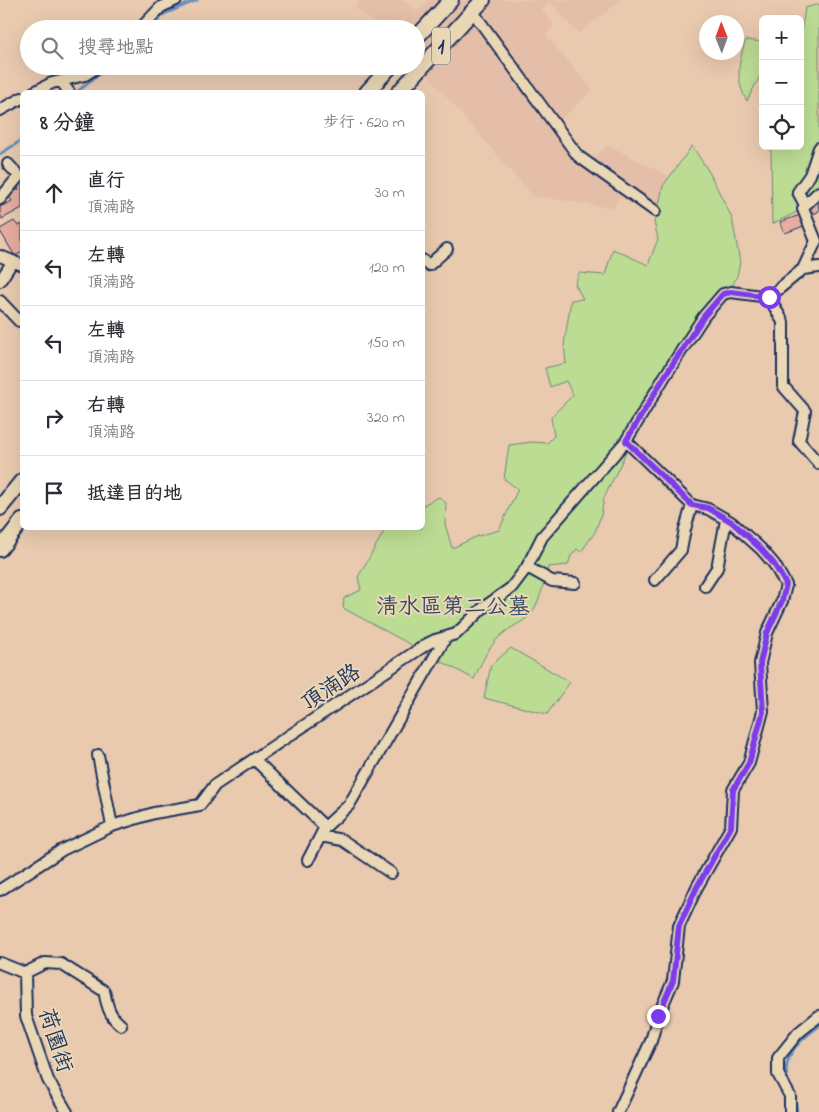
<!DOCTYPE html>
<html lang="zh-TW">
<meta charset="utf-8">
<style>
:root{--surface:#fff;--page:#f2f2f3;--text:#2b2b33;--muted:#7c7c81;--line:#e1e1e2}
body{margin:0;font-family:"Indie Flower","LXGW WenKai TC",sans-serif;background:var(--page);color:var(--text)}
.controls{position:absolute;right:15px;top:15px;display:grid;overflow:hidden;border-radius:8px;box-shadow:0 5px 20px #0002}
.controls button{width:45px;height:45px;display:grid;place-items:center;padding:0;border:0;border-bottom:1px solid var(--line);background:var(--surface);color:var(--text);font:25px sans-serif}
.compass{position:absolute;left:699px;top:15px;width:45px;height:45px;border-radius:50%;background:var(--surface);box-shadow:0 5px 20px #0002;rotate:359deg}
.stop{position:absolute;width:15px;height:15px;margin:-11px;border:4px solid #7c3aed;border-radius:50%;background:#fff}
.stop.end{background:#7c3aed;border-color:#fff;box-shadow:0 1px 5px #0008}
.list{margin:0;padding:0;list-style:none}
h2{display:flex;justify-content:space-between;align-items:center;height:65px;margin:0;padding:0 20px;font-size:21px}
h2 small{font-size:16px;font-weight:400;color:var(--muted)}
.list li{display:grid;grid-template-columns:32px 1fr auto;gap:15px;align-items:center;box-sizing:border-box;height:75px;padding:0 20px;border-top:1px solid var(--line)}
.list b{display:block;font-size:19px;white-space:nowrap}
.list p{margin:0;font-size:16px;white-space:nowrap;color:var(--muted)}
.list em{font-size:16px;font-style:normal;color:var(--muted)}
.icon{flex:none;width:28px;height:28px;fill:none;stroke:currentColor;stroke-width:2;stroke-linecap:round;stroke-linejoin:round}
.map{position:relative;flex:none;width:819px;height:1112px;overflow:hidden}
.search{position:absolute;background:var(--surface);box-shadow:0 5px 20px #0002;left:20px;top:20px;width:405px;height:55px;display:flex;align-items:center;gap:12px;box-sizing:border-box;padding:0 18px;border-radius:28px;color:var(--muted);font-size:19px}
.panel{position:absolute;background:var(--surface);box-shadow:0 5px 20px #0002;left:20px;top:90px;width:405px;height:440px;border-radius:8px}
.map>svg:first-child{display:block}
</style>
<div class="map">
<svg width="819" height="1112" viewBox="0 0 819 1112">
<rect width="100%" height="100%" fill="#e9caaf"/>
<filter id="ink" filterUnits="userSpaceOnUse"><feTurbulence type="fractalNoise" baseFrequency=".02" numOctaves="2"/><feDisplacementMap in="SourceGraphic" scale="10" xChannelSelector="R" yChannelSelector="G"/><feConvolveMatrix kernelMatrix="1 2 1 2 8 2 1 2 1" color-interpolation-filters="sRGB"/></filter>
<g filter="url(#ink)">
<path fill="#e4bea8" d="M 360,0 L 402,0 L 418,11 L 428,0 L 621,0 L 578,34 L 550,2 L 542,10 L 554,25 L 545,35 L 593,90 L 560,120 L 580,149 L 592,160 L 608,145 L 670,177 L 663,186 L 656,216 L 623,193 L 613,208 L 533,196 L 416,62 L 416,29 L 383,29 L 354,7 Z"/>
<path fill="#bcdc94" stroke="#6c8679" d="M 819,4 L 819,185 L 809,195 L 797,212 L 772,224 L 771,146 L 800,146 L 800,39 L 805,8 Z
M 746,40 L 763,42 L 760,76 L 747,101 C 735,80 738,62 746,40 Z
M 692,146 L 709,172 L 732,218 L 740,262 L 737,276 L 731,288 L 658,378 L 623,459 L 604,498 L 601,515 L 595,532 L 581,552 L 577,549 L 571,556 L 568,565 L 548,567 C 544,582 541,598 533,611 C 527,621 514,625 505,632 C 489,644 482,662 474,679 L 343,608 L 344,598 L 361,590 L 358,577 L 386,528 L 422,528 L 423,505 L 439,497 L 446,503 L 445,524 L 452,548 L 478,536 L 499,530 L 518,489 L 504,479 L 509,445 L 532,442 L 547,443 L 554,436 L 551,417 L 573,395 L 566,381 L 550,387 L 545,368 L 566,363 L 564,345 L 571,300 L 583,299 L 575,284 L 579,273 L 605,275 L 613,249 L 648,265 L 658,239 L 654,222 L 658,210 L 663,186 Z
M 511,648 L 570,682 L 547,714 L 484,698 L 491,665 Z"/>
<g fill="none" stroke-linecap="round" stroke-linejoin="round">
<path stroke="#6890bc" stroke-width="3" d="M 150,29 L 164,14 L 197,0
M 77,92 L 109,66
M 0,154 L 22,140
M 792,1091 C 791,1086 787,1081 787,1076 C 782,1054 804,1037 819,1026
M 795,1097 L 797,1112"/>
</g>
<path fill="#e6ada0" stroke="#1b2f5e" d="M 22,182 L 22,208 L 2,219 L 0,214 L 0,207 L 12,201 L 8,195 L 19,189 L 17,185 Z
M 818,200 L 819,211 L 814,214 L 809,207 Z
M 800,215 L 804,226 L 785,233 L 780,222 Z
M 14,221 L 18,226 L 22,224 L 22,252 L 15,256 L 0,231 L 0,229 Z"/>
<g fill="none" stroke-linecap="round" stroke-linejoin="round">
<g stroke="#1b2f5e" stroke-width="14">
<path id="minor" d="M 473,12 L 578,156 L 655,211
M 140,29 L 161,7 L 176,0
M 61,81 L 69,92
M 34,92 L 52,83 L 85,75 L 99,66
M 0,110 L 22,98
M 0,199 L 19,176 L 8,164
M 805,205 L 798,192 L 810,175 L 819,148
M 0,256 L 22,265
M 422,260 L 429,265 L 447,249
M 803,269 L 819,267
M 0,281 L 13,261
M 769,297 L 783,322 L 783,386 L 805,411 L 799,441 L 819,464
M 0,301 L 19,321
M 527,567 L 552,581 L 575,583
M 655,580 L 681,550 L 685,529 L 692,505
M 705,586 L 717,568 L 726,520
M 98,755 L 112,826
M 254,759 L 325,827
M 321,836 L 342,840 L 391,873
M 308,860 L 325,827 L 349,805 L 446,637
M 0,890 L 62,850 L 112,826 L 154,813 L 200,805 L 215,785 L 427,644 L 435,640 L 456,634 L 483,608 L 511,588 L 527,567 L 542,537 L 626,441 L 665,376 L 704,316 L 723,294 L 731,292 L 769,297 L 803,269 L 816,241 L 803,209 L 805,205 L 819,192
M 0,963 L 25,973 L 26,1016 L 48,1080 L 67,1112
M 25,973 L 45,963 L 61,964 L 104,991 C 107,1005 109,1016 121,1025
M 618,1112 L 651,1041 L 658,1016 L 673,981 L 679,926 L 697,887 L 731,827 L 733,790 L 749,763 L 763,711 L 760,663 L 767,633 L 782,601 L 786,585 L 774,564 L 761,549 L 731,522 L 708,509 L 692,505 L 626,441
M 790,1112 L 790,1096 L 778,1074 L 778,1058 L 798,1033 L 819,1016"/>
</g>
<g stroke="#1b2f5e" stroke-width="18">
<path id="major" d="M 416,38 L 451,0
M 367,92 L 391,66
M 399,92 L 483,0
M 0,508 L 22,481
M 0,549 L 22,521"/>
</g>
<use href="#minor" stroke="#ead7b5" stroke-width="10"/>
<use href="#major" stroke="#ead7b5" stroke-width="14"/>
</g>
</g>
<g fill="none" stroke-linecap="round" stroke-linejoin="round" filter="url(#ink)">
<path stroke="#7c3aed" stroke-width="6" d="M 658,1016 L 673,981 L 679,926 L 697,887 L 731,827 L 733,790 L 749,763 L 763,712 L 760,663 L 767,633 L 782,601 L 786,584 L 774,564 L 761,549 L 732,522 L 708,508 L 692,505 L 626,441 L 665,376 L 704,316 L 723,294 L 731,292 L 769,297"/>
</g>
<g text-anchor="middle" stroke-width="4" stroke-linejoin="round" paint-order="stroke">
<rect fill="#ead7b5" stroke="#596178" stroke-width="1" x="432" y="27.5" width="18" height="37" rx="4"/>
<g font-size="21" font-weight="bold" fill="#1b2f5e">
<text x="441" y="53">1</text>
</g>
<g font-size="22" fill="#334966" stroke="#ead7b5">
<text x="453" y="613">清水區第二公墓</text>
</g>
<g font-size="22" fill="#1b2f5e" stroke="#ead7b5">
<text transform="translate(330 686) rotate(-33)" y="8">頂湳路</text>
<text transform="translate(57 1040) rotate(72)" y="8">荷園街</text>
</g>
</g>
</svg>
<div class="controls">
<button>+</button>
<button>−</button>
<button><svg class="icon" aria-label="locate" viewBox="0 0 24 24"><circle cx="12" cy="12" r="6"/><path d="M12 2v4M12 18v4M2 12h4M18 12h4"/></svg></button>
</div>
<svg class="compass" viewBox="-18 -18 36 36"><path d="M0-13l5 13h-10z" fill="#e53935"/><path d="M0 13l5-13h-10z" fill="#7c7c81"/></svg>
<div class="stop" style="left:769px;top:297px"></div>
<div class="stop end" style="left:658px;top:1016px"></div>
<div class="search"><svg class="icon" aria-label="search" viewBox="0 0 24 24"><circle cx="10" cy="10" r="6"/><path d="M15 15l6 6"/></svg>搜尋地點</div>
<section class="panel">
<h2>8 分鐘<small>步行 · 620 m</small></h2>
<ul class="list">
<li><svg class="icon" aria-label="ahead" viewBox="0 0 24 24"><path d="M12 20V5M6 11l6-6 6 6"/></svg><div><b>直行</b><p>頂湳路</p></div><em>30 m</em></li>
<li><svg class="icon" aria-label="left" viewBox="0 0 24 24"><path d="M17 20v-9H6M10 6l-5 5 5 5"/></svg><div><b>左轉</b><p>頂湳路</p></div><em>120 m</em></li>
<li><svg class="icon" aria-label="left" viewBox="0 0 24 24"><path d="M17 20v-9H6M10 6l-5 5 5 5"/></svg><div><b>左轉</b><p>頂湳路</p></div><em>150 m</em></li>
<li><svg class="icon" aria-label="right" viewBox="0 0 24 24"><path d="M7 20v-9h11M14 6l5 5-5 5"/></svg><div><b>右轉</b><p>頂湳路</p></div><em>320 m</em></li>
<li><svg class="icon" aria-label="arrive" viewBox="0 0 24 24"><path d="M6 21V4h12l-3 4 3 4H6"/></svg><div><b>抵達目的地</b></div></li>
</ul>
</section>
</div>
